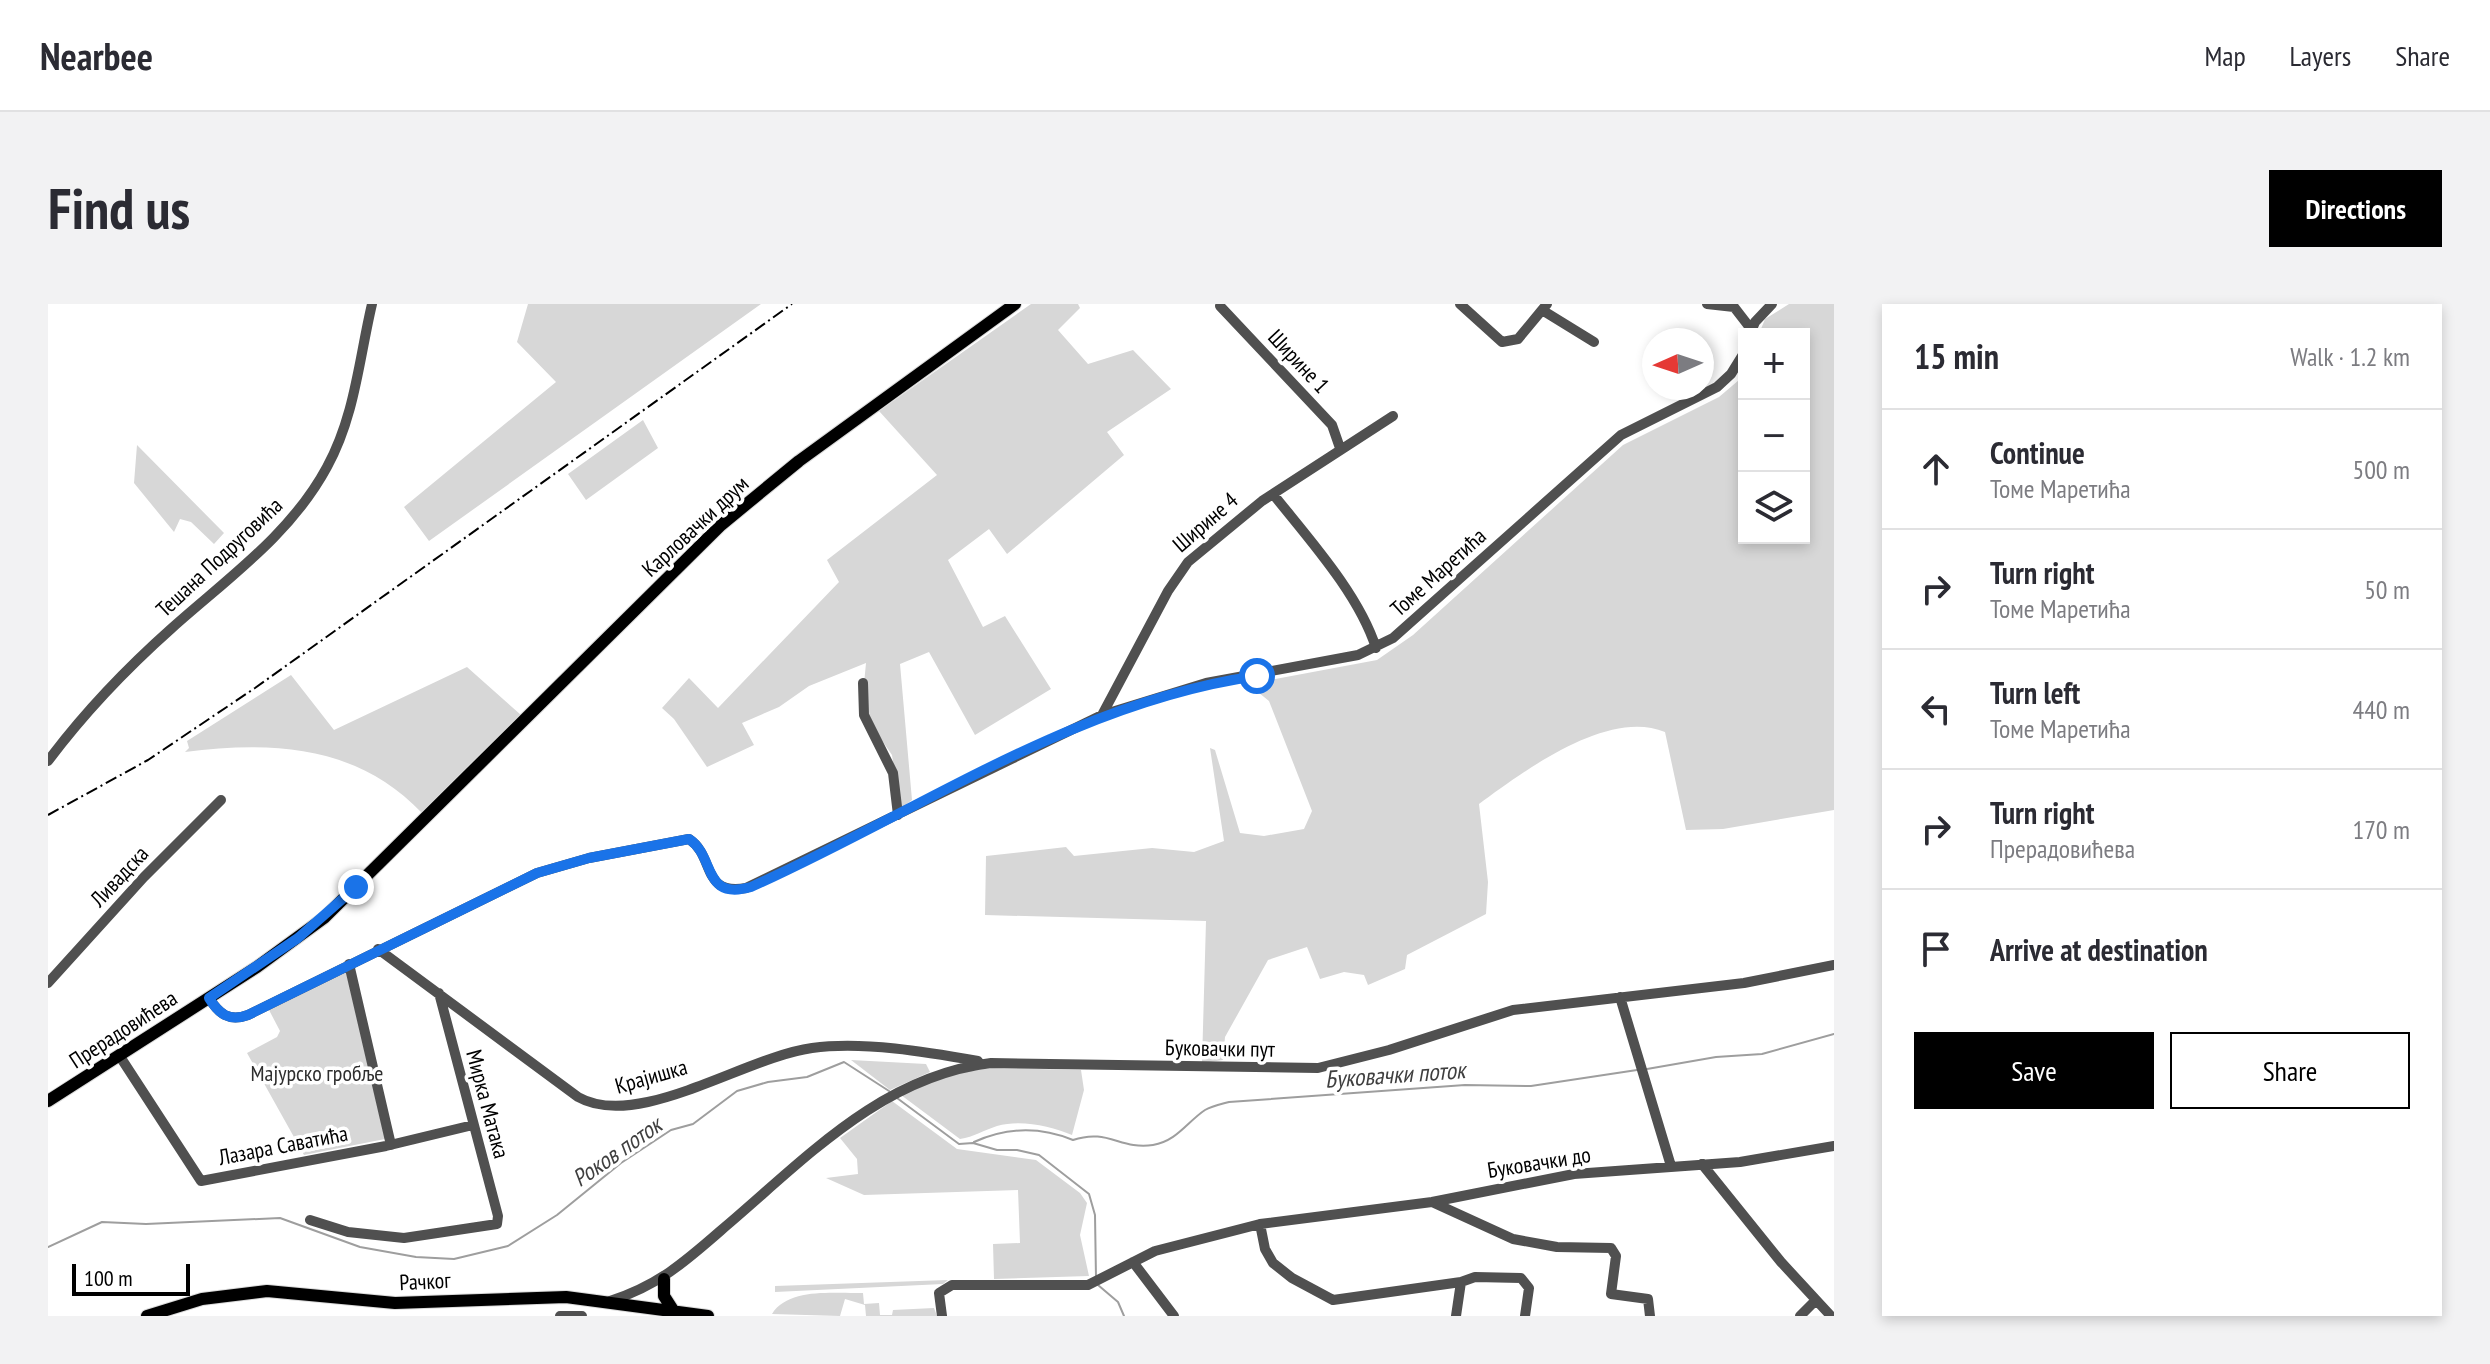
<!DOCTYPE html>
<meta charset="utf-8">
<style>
:root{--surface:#fff;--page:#f2f2f3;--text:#2b2b33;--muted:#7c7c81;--line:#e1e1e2;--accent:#000}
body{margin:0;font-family:"PT Sans Narrow",sans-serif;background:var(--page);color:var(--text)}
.controls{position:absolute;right:24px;top:24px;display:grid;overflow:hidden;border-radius:0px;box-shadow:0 4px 12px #0003}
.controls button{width:72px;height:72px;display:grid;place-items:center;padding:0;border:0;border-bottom:2px solid var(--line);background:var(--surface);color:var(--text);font:40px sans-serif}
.compass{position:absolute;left:1594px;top:24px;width:72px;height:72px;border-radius:50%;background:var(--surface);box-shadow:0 4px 12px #0003;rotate:267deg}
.scale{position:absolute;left:24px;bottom:20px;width:118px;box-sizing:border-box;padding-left:8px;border:4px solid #000;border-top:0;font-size:22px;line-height:28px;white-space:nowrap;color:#000;-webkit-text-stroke:6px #fff;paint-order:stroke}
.stop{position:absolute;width:24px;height:24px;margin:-18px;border:6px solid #1a73e8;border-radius:50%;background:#fff}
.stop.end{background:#1a73e8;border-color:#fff;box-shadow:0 2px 8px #0008}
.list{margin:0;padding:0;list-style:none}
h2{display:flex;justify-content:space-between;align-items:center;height:104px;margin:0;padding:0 32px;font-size:34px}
h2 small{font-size:26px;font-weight:400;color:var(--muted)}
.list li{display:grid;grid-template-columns:52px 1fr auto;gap:24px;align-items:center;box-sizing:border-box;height:120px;padding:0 32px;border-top:2px solid var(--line)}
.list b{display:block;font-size:30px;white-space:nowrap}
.list p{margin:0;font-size:26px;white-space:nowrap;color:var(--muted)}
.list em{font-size:26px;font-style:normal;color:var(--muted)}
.actions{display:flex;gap:16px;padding:24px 32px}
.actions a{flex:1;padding:18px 0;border:2px solid var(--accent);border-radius:0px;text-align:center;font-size:28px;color:var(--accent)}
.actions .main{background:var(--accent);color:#fff}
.icon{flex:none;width:44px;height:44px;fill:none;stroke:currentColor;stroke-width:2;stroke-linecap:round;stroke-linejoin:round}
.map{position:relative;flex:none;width:1786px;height:1012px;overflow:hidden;border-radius:0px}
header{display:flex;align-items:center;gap:48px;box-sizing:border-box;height:112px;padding:0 40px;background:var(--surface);border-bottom:2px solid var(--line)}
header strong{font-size:38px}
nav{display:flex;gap:44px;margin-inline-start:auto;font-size:28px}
.intro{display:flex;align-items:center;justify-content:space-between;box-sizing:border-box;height:192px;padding:0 48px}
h1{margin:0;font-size:56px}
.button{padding:20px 36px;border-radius:0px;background:var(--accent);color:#fff;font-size:28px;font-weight:700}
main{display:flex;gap:48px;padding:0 48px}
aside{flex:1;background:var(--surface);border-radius:0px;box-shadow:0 4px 12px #0003}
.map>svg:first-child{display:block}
</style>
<header>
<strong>Nearbee</strong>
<nav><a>Map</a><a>Layers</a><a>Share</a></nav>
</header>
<div class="intro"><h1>Find us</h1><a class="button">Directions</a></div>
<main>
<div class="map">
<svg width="1786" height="1012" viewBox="0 0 1786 1012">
<rect width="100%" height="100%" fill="#fff"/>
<path fill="#d7d7d7" d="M 480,0 L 713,0 L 381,237 L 356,203 L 508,78 L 469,38 Z
M 983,0 L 1030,0 L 1032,4 L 1010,26 L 1040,60 L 1085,46 L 1123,85 L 1059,128 L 1076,151 L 959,250 L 941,225 L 900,256 L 935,323 L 957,312 L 1003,385 L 927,431 L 881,348 L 852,360 L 864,496 L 852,505 L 844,451 L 822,419 L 816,380 L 818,359 L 761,382 L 731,403 L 694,419 L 706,441 L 659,463 L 626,415 L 614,404 L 641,374 L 670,404 L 791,278 L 779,256 L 889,171 L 831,107 Z
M 1741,0 L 1786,0 L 1786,506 L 1675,525 L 1638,526 L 1617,428 C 1560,404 1476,467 1431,500 L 1440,578 L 1438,610 L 1359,651 L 1357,665 L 1320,681 L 1316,671 L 1296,668 L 1272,675 L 1259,643 L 1220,656 L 1177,733 L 1175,756 L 1154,759 L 1158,617 L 937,611 L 938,552 L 1018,543 L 1026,552 L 1104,544 L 1146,548 L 1176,537 L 1162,444 L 1167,446 L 1192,529 L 1216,532 L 1256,525 L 1264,507 L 1221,397 L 1200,380 L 1329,356 L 1365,331 L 1575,141 L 1671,93 L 1691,76 L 1696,65 L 1696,234 L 1756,234 L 1756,30 L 1711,30 L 1717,15 Z
M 595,116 L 610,144 L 538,196 L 520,170 Z
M 89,141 L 176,229 L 166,240 L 143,218 L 132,215 L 126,228 L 86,179 Z
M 419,363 L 473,411 L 374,509 C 309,441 225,437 137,448 L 141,444 L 139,437 L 243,371 L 286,426 Z
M 298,667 L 337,835 L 256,851 L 199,749 L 229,733 L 232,727 L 221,706 Z
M 803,756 L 878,760 L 882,768 L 842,786 Z
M 943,764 L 1033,766 L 1036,786 L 1024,831 C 1003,822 972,815 949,822 C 936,826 926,833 912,835 L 853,791 L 903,770 Z
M 844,797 L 909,845 L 988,856 L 1032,889 L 1039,899 L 1032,931 L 1041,972 L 946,975 L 945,940 L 972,939 L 970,886 L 816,891 L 778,874 L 810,870 L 809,855 L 792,834 Z
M 900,976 L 895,980 L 727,988 L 727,982 Z
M 815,989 L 816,1000 L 831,999 L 832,1011 L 844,1011 L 845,1006 L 886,1004 L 889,1012 L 818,1012 L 817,1001 L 797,995 L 792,1012 L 724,1010 C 741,983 787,990 815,989 Z"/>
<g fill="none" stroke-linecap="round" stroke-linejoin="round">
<path stroke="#9e9e9e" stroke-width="2" d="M 1599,765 L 1668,753 L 1714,750 L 1786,730
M 849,794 L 911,840 L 925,839 L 949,846 L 969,846 L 991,851 L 1041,890 L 1047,911 L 1048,974
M 926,838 C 959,823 991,822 1025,836 C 1060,824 1072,846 1105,841 C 1129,837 1139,818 1157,806 C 1164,802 1174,800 1181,798 L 1417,781 L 1483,782 L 1589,766
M 0,943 L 54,918 L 98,920 L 232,914 L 312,943 L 368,953 L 406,955 L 460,942 L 509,911 L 573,859 L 623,826 L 645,820 L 689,787 L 720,778 L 759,773 L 796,758 L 841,787
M 1050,981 L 1070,998 L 1076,1012"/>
<g stroke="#dbdbdb" stroke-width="14">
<path id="major" d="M 0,797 L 209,663 L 276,614 L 673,221 L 751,157 L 967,0
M 616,975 L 616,992 L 625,1006
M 99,1012 L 154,995 L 219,987 L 347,999 L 518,993 L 660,1012"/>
</g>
<path stroke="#505050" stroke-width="10" d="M 1412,0 L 1454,38 L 1470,35 L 1494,6
M 1499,0 L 1494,6 L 1546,38
M 1659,0 L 1686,3
M 1172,2 L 1284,121 L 1292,144
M 1686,3 L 1703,25
M 1702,30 L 1707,18 L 1724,0
M 1225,190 C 1260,234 1311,290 1328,344
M 815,379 L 816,411 L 845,469 L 850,511
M 1054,411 L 1120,287 L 1140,258 L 1214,197 L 1345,112
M 0,457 C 36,409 79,364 124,324 C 180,274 243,230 279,163 C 307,112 311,55 324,0
M 330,645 L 530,793 C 590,827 697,753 764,744 C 815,737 879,748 930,757
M 301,660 L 343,841
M 0,679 L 96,573 L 173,496
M 1572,693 L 1623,862
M 161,694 C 171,710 181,718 200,711 L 489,569 L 541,554 L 641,535 C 667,552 653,592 698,584 L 1054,411 L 1158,379 L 1310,351 L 1345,334 L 1573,131 L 1669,83 L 1683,70 L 1696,49
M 71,751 L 153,877 L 338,842 L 425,821
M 1654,860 L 1733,958 L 1783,1012
M 1384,898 L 1465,935 L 1509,943 L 1563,944 L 1568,952 L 1563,990 L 1600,995 L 1602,1012
M 262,916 L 300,928 L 356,934 L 449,920 L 450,912 L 391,689
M 1212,920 L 1217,945 L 1225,959 L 1244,974 L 1285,996 L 1413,978 L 1427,973 L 1473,974 L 1481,984 L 1477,1012
M 1085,958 L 1126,1012
M 562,997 C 612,981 639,956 678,922 C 758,854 834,772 943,759 L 1270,764 L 1341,746 L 1465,706 L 1696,679 L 1786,661
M 512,1012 L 534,1012
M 894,1012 L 891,989 L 904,981 L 1040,981 L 1107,947 L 1212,920 L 1384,898 L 1526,870 L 1692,858 L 1786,842
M 1408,1012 L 1413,978
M 1752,1012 L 1768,996"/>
<use href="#major" stroke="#000" stroke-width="12"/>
<path stroke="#000" stroke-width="2" stroke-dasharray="12 4 2 4" stroke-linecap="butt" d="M 0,511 L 100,456 L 207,384 L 744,0"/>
</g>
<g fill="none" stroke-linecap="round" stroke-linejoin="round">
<path stroke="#1a73e8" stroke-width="10" d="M 308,583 L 250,634 L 161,694 C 171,710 181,718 200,711 L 489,569 L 541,554 L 641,535 C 668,553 654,597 703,583 C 869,509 1025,398 1209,372"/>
</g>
<g text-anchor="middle" stroke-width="7" stroke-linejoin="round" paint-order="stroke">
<g font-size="22" fill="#000" stroke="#fff">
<text transform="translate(1251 57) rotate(47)" y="8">Ширине 1</text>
<text transform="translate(1157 218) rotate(-41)" y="8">Ширине 4</text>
<text transform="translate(647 222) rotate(-43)" y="8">Карловачки друм</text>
<text transform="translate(171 253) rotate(-43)" y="8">Тешана Подруговића</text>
<text transform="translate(1390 268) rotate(-42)" y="8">Томе Маретића</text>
<text transform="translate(71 572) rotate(-47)" y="8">Ливадска</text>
<text transform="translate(75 725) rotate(-33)" y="8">Прерадовићева</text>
<text transform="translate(1172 744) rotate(1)" y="8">Буковачки пут</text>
<text transform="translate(603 772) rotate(-16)" y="8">Крајишка</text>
<text transform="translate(440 800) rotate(75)" y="8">Мирка Матака</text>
<text transform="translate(235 841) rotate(-11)" y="8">Лазара Саватића</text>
<text transform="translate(1491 858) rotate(-9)" y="8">Буковачки до</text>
<text transform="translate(377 977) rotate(-3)" y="8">Рачког</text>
</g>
<g font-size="22" fill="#2e2e2e" stroke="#fff">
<text x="269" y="777">Мајурско гробље</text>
</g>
<g font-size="24" font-style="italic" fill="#3f3f3f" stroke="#fff">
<text transform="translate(1347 771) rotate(-4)" y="8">Буковачки поток</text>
<text transform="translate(569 848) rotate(-35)" y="8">Роков поток</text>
</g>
</g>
</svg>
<div class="controls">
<button>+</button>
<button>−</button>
<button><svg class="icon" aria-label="layers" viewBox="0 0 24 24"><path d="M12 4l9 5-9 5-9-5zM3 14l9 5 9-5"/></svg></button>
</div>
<svg class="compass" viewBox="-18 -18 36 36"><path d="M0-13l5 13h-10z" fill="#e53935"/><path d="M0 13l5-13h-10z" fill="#7c7c81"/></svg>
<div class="scale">100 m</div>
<div class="stop" style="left:1209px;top:372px"></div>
<div class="stop end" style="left:308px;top:583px"></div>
</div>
<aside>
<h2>15 min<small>Walk · 1.2 km</small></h2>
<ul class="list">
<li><svg class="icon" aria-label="ahead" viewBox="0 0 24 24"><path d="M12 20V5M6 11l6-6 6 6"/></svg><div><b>Continue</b><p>Томе Маретића</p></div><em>500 m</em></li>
<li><svg class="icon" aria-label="right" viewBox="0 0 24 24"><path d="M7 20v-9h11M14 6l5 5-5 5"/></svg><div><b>Turn right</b><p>Томе Маретића</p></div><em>50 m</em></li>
<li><svg class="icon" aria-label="left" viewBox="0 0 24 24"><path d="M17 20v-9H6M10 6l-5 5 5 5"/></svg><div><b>Turn left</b><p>Томе Маретића</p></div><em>440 m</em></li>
<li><svg class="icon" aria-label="right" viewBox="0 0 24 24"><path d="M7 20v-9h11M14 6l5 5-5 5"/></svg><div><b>Turn right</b><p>Прерадовићева</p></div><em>170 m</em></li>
<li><svg class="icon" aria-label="arrive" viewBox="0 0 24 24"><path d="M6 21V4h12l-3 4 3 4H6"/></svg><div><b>Arrive at destination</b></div></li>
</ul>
<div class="actions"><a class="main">Save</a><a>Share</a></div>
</aside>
</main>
